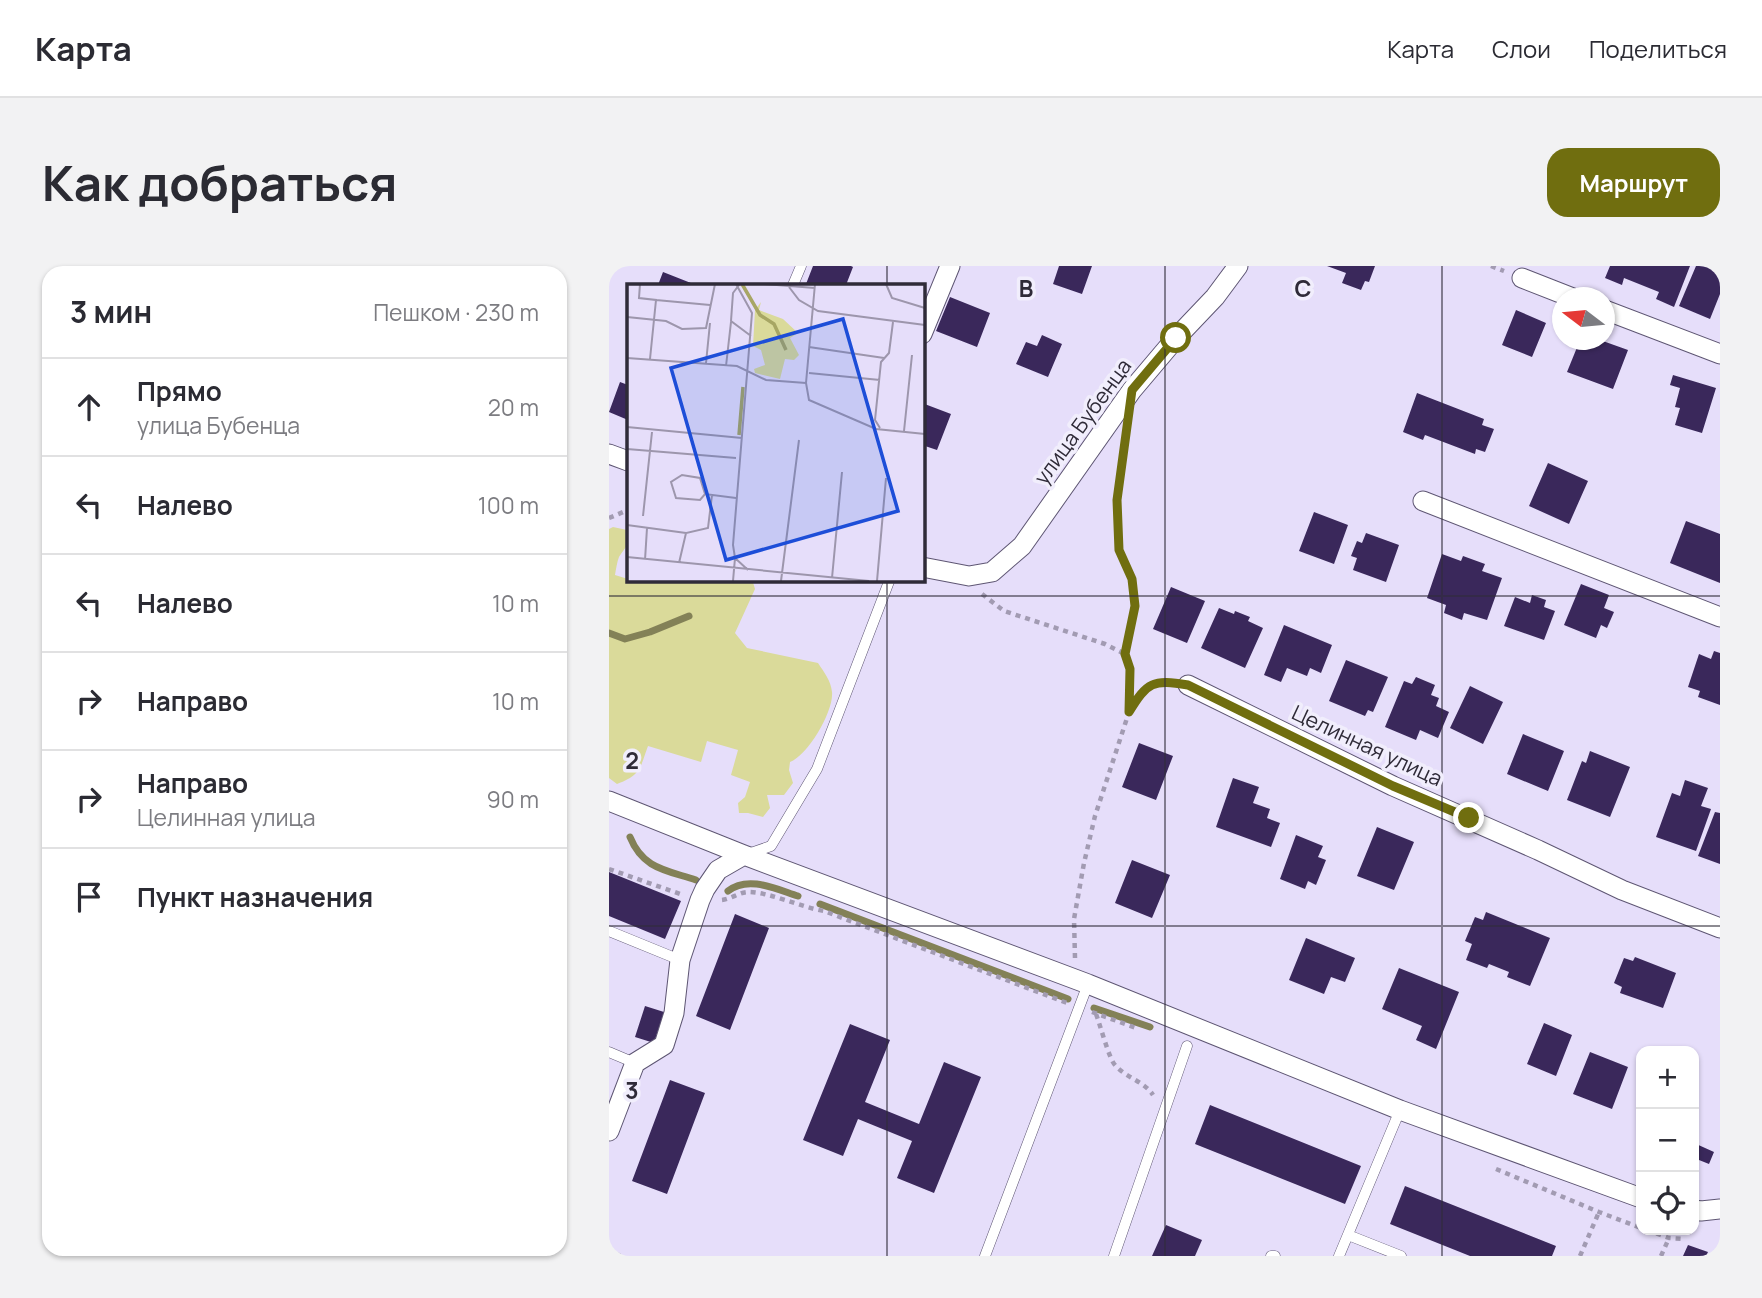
<!DOCTYPE html>
<html lang="ru">
<meta charset="utf-8">
<style>
:root{--surface:#fff;--page:#f2f2f3;--text:#2b2b33;--muted:#7c7c81;--line:#e1e1e2;--accent:#706e0f}
body{margin:0;font-family:Manrope,sans-serif;background:var(--page);color:var(--text)}
.controls{position:absolute;right:21px;bottom:21px;display:grid;overflow:hidden;border-radius:14px;box-shadow:0 2px 5px #0004}
.controls button{width:63px;height:63px;display:grid;place-items:center;padding:0;border:0;border-bottom:2px solid var(--line);background:var(--surface);color:var(--text);font:35px sans-serif}
.compass{position:absolute;left:943px;top:21px;width:63px;height:63px;border-radius:50%;background:var(--surface);box-shadow:0 2px 5px #0004;rotate:286deg}
.stop{position:absolute;width:21px;height:21px;margin:-16px;border:5px solid #706e0f;border-radius:50%;background:#fff}
.stop.end{background:#706e0f;border-color:#fff;box-shadow:0 2px 7px #0008}
.list{margin:0;padding:0;list-style:none}
h2{display:flex;justify-content:space-between;align-items:center;height:91px;margin:0;padding:0 28px;font-size:30px}
h2 small{font-size:23px;font-weight:400;color:var(--muted)}
.list li{display:grid;grid-template-columns:46px 1fr auto;gap:21px;align-items:center;box-sizing:border-box;height:98px;padding:0 28px;border-top:2px solid var(--line)}
.list b{display:block;font-size:26px;white-space:nowrap}
.list p{margin:0;font-size:23px;white-space:nowrap;color:var(--muted)}
.list em{font-size:23px;font-style:normal;color:var(--muted)}
.icon{flex:none;width:38px;height:38px;fill:none;stroke:currentColor;stroke-width:2;stroke-linecap:round;stroke-linejoin:round}
.map{position:relative;flex:none;width:1111px;height:990px;overflow:hidden;border-radius:21px}
header{display:flex;align-items:center;gap:42px;box-sizing:border-box;height:98px;padding:0 35px;background:var(--surface);border-bottom:2px solid var(--line)}
header strong{font-size:33px}
nav{display:flex;gap:38px;margin-inline-start:auto;font-size:24px}
.intro{display:flex;align-items:center;justify-content:space-between;box-sizing:border-box;height:168px;padding:0 42px}
h1{margin:0;font-size:49px}
.button{padding:18px 32px;border-radius:21px;background:var(--accent);color:#fff;font-size:24px;font-weight:700}
main{display:flex;gap:42px;padding:0 42px}
aside{flex:1;background:var(--surface);border-radius:21px;box-shadow:0 2px 5px #0004}
.map>svg:first-child{display:block}
</style>
<header>
<strong>Карта</strong>
<nav><a>Карта</a><a>Слои</a><a>Поделиться</a></nav>
</header>
<div class="intro"><h1>Как добраться</h1><a class="button">Маршрут</a></div>
<main>
<aside>
<h2>3 мин<small>Пешком · 230 m</small></h2>
<ul class="list">
<li><svg class="icon" aria-label="ahead" viewBox="0 0 24 24"><path d="M12 20V5M6 11l6-6 6 6"/></svg><div><b>Прямо</b><p>улица Бубенца</p></div><em>20 m</em></li>
<li><svg class="icon" aria-label="left" viewBox="0 0 24 24"><path d="M17 20v-9H6M10 6l-5 5 5 5"/></svg><div><b>Налево</b></div><em>100 m</em></li>
<li><svg class="icon" aria-label="left" viewBox="0 0 24 24"><path d="M17 20v-9H6M10 6l-5 5 5 5"/></svg><div><b>Налево</b></div><em>10 m</em></li>
<li><svg class="icon" aria-label="right" viewBox="0 0 24 24"><path d="M7 20v-9h11M14 6l5 5-5 5"/></svg><div><b>Направо</b></div><em>10 m</em></li>
<li><svg class="icon" aria-label="right" viewBox="0 0 24 24"><path d="M7 20v-9h11M14 6l5 5-5 5"/></svg><div><b>Направо</b><p>Целинная улица</p></div><em>90 m</em></li>
<li><svg class="icon" aria-label="arrive" viewBox="0 0 24 24"><path d="M6 21V4h12l-3 4 3 4H6"/></svg><div><b>Пункт назначения</b></div></li>
</ul>
</aside>
<div class="map">
<svg width="1111" height="990" viewBox="0 0 1111 990">
<rect width="100%" height="100%" fill="#e6defa"/>
<path fill="#dada9a" d="M 4,261 L 18,264 C 21,281 18,278 10,291 C 8,296 7,303 6,309 L 19,313 L 143,313 L 146,323 L 126,367 L 138,382 L 209,397 C 215,406 222,415 223,426 C 225,445 199,489 181,496 L 180,504 L 184,517 L 175,529 L 158,529 L 161,542 L 154,551 L 139,547 L 130,547 L 129,537 L 136,531 L 141,516 L 122,509 L 129,484 L 98,475 L 92,496 L 39,480 C 31,502 32,509 8,518 L 0,512 L 0,263 Z"/>
<g fill="none" stroke-linecap="round" stroke-linejoin="round">
<path stroke="#838157" stroke-width="7" d="M 0,367 L 16,373 L 41,366 L 80,350
M 21,571 C 34,603 57,604 87,614
M 119,625 C 139,609 167,623 189,630
M 211,638 L 459,733
M 485,742 L 541,761"/>
</g>
<path fill="#3a285b" d="M 204,0 L 242,0 L 244,1 L 237,19 L 200,19 L 197,18 Z
M 450,0 L 483,0 L 473,28 L 444,18 Z
M 718,0 L 766,0 L 760,16 L 756,15 L 752,24 L 733,17 L 737,7 Z
M 1001,0 L 1081,0 L 1065,41 L 1047,33 L 1050,26 L 1015,12 L 1013,19 L 996,12 Z
M 1087,0 L 1111,0 L 1111,28 L 1101,53 L 1070,40 Z
M 54,6 L 87,19 L 49,19 Z
M 341,31 L 381,47 L 368,81 L 327,65 Z
M 907,44 L 937,57 L 923,91 L 893,79 Z
M 433,69 L 453,78 L 439,111 L 407,98 L 417,76 L 428,80 Z
M 971,74 L 991,74 L 1019,84 L 1004,123 L 958,106 Z
M 1064,109 L 1107,122 L 1093,167 L 1066,159 L 1071,142 L 1066,141 L 1071,122 L 1061,119 Z
M 11,116 L 19,119 L 19,154 L 0,146 Z
M 808,127 L 875,153 L 873,159 L 885,163 L 876,186 L 867,183 L 866,188 L 816,169 L 814,174 L 794,166 Z
M 313,137 L 342,148 L 328,184 L 313,179 Z
M 939,197 L 979,215 L 960,258 L 920,240 Z
M 705,246 L 739,259 L 725,298 L 690,285 Z
M 1077,255 L 1111,268 L 1111,317 L 1061,297 Z
M 757,267 L 790,279 L 777,316 L 744,304 L 748,292 L 742,290 L 748,275 L 753,277 Z
M 833,288 L 852,295 L 854,290 L 876,298 L 873,305 L 893,312 L 878,354 L 855,347 L 853,354 L 835,347 L 837,339 L 818,332 Z
M 972,318 L 1000,329 L 995,342 L 1005,346 L 998,362 L 992,359 L 987,372 L 955,359 Z
M 562,321 L 596,335 L 578,377 L 544,363 Z
M 923,329 L 937,334 L 935,341 L 946,345 L 935,374 L 895,360 L 906,331 L 921,337 Z
M 610,342 L 625,348 L 626,345 L 641,351 L 639,355 L 654,362 L 636,402 L 592,382 Z
M 675,359 L 723,379 L 712,407 L 701,402 L 698,410 L 678,402 L 672,416 L 655,409 Z
M 1105,385 L 1111,387 L 1111,439 L 1089,431 L 1091,425 L 1079,421 L 1090,388 L 1102,393 Z
M 737,394 L 779,411 L 764,446 L 759,444 L 756,450 L 720,435 Z
M 807,411 L 826,419 L 822,429 L 830,432 L 827,440 L 840,446 L 829,472 L 811,464 L 807,474 L 776,461 L 795,415 L 803,418 Z
M 861,420 L 894,436 L 874,478 L 841,462 Z
M 914,468 L 955,485 L 939,525 L 898,508 Z
M 530,477 L 564,490 L 547,534 L 513,521 Z
M 981,485 L 1021,501 L 1001,551 L 958,534 L 973,495 L 977,497 Z
M 624,512 L 650,521 L 644,537 L 661,543 L 658,552 L 671,557 L 662,581 L 607,561 Z
M 1076,514 L 1099,522 L 1092,540 L 1102,543 L 1087,585 L 1047,571 L 1063,527 L 1071,530 Z
M 1106,546 L 1111,547 L 1111,598 L 1089,590 Z
M 768,561 L 805,576 L 785,624 L 748,610 Z
M 687,569 L 714,580 L 709,591 L 717,594 L 707,619 L 699,615 L 696,623 L 671,613 Z
M 523,594 L 561,609 L 543,652 L 506,637 Z
M 0,606 L 72,635 L 56,673 L 0,650 Z
M 877,646 L 941,672 L 921,720 L 898,711 L 900,706 L 880,698 L 878,702 L 857,694 L 863,678 L 856,675 L 866,651 L 874,654 Z
M 126,648 L 160,662 L 121,764 L 87,750 Z
M 697,672 L 746,692 L 736,716 L 722,711 L 715,728 L 680,714 Z
M 1026,691 L 1067,707 L 1054,742 L 1011,727 L 1013,721 L 1005,717 L 1015,692 L 1024,695 Z
M 790,702 L 850,726 L 827,783 L 807,774 L 813,760 L 773,743 Z
M 36,740 L 55,746 L 45,777 L 26,771 Z
M 935,757 L 963,769 L 947,810 L 918,798 Z
M 241,758 L 281,774 L 256,836 L 310,858 L 335,796 L 372,811 L 325,927 L 288,912 L 303,875 L 249,853 L 234,890 L 194,874 Z
M 981,786 L 1019,801 L 1003,843 L 964,828 Z
M 61,814 L 96,827 L 58,928 L 23,915 Z
M 601,839 L 752,900 L 736,938 L 586,878 Z
M 1085,877 L 1105,886 L 1100,898 L 1085,892 Z
M 796,920 L 947,980 L 943,990 L 861,990 L 781,958 Z
M 557,959 L 593,974 L 586,990 L 543,990 Z
M 1079,979 L 1099,986 L 1097,990 L 1074,990 Z"/>
<g fill="none" stroke-linecap="round" stroke-linejoin="round">
<g stroke="#5e5673" stroke-width="11">
<path id="lane" d="M 184,19 L 192,0
M 139,588 L 162,580 L 208,503 L 281,313
M 0,665 L 71,694
M 0,786 L 26,797
M 739,969 L 792,990
M 376,990 L 479,718
M 505,990 L 578,780
M 662,990 L 666,990
M 730,990 L 791,844"/>
</g>
<g stroke="#5e5673" stroke-width="21">
<path id="street" d="M 913,12 L 964,32
M 996,44 L 1111,88
M 313,68 L 341,0
M 0,188 L 19,195
M 814,235 L 1111,351
M 313,301 L 360,310 L 383,306 L 413,280 L 523,124 L 567,72 L 606,31 L 629,0
M 579,419 L 784,520 L 929,584 L 1013,624 L 1111,662
M 0,535 L 135,589 L 479,718 L 791,844 L 1032,932
M 0,865 L 26,797 L 55,779 L 65,747 L 71,694 L 91,634 L 96,623 L 109,604 L 135,589
M 1085,944 L 1092,945 L 1111,943"/>
</g>
<path stroke="#a29bb2" stroke-width="4.5" stroke-dasharray="5 5" stroke-linecap="butt" d="M 882,0 L 895,5
M 517,169 L 508,234 L 510,284 L 523,313 L 526,340 L 516,388 L 521,403 L 520,445
M 0,252 L 19,244
M 373,328 L 395,345 L 496,378 L 516,388
M 0,603 L 74,629
M 113,634 C 122,633 131,626 139,626 C 161,626 191,641 215,645 L 458,737
M 466,692 L 465,653 L 475,597 L 486,550 L 520,446 L 532,427 L 544,417 L 562,416
M 483,746 L 530,763
M 487,748 C 491,758 500,793 506,799 C 517,812 535,815 544,829
M 887,903 L 990,946 L 1032,962
M 1038,964 L 1060,972 L 1076,973
M 0,983 L 11,990
M 971,990 L 990,946
M 1052,990 L 1060,972"/>
<use href="#lane" stroke="#fff" stroke-width="10"/>
<use href="#street" stroke="#fff" stroke-width="19"/>
</g>
<g fill="none" stroke-linecap="round" stroke-linejoin="round">
<path stroke="#706e0f" stroke-width="9" d="M 567,72 L 523,124 L 508,234 L 510,284 L 523,313 L 526,340 L 516,388 L 521,403 L 520,446 C 538,416 544,413 579,419 L 784,520 L 860,552"/>
</g>
<path fill="none" stroke="#2f2b38" stroke-width="2" stroke-opacity="0.55" d="M 278,0 L 278,19M 556,0 L 556,990M 833,0 L 833,990M 278,313 L 278,990M 0,330 L 1111,330M 0,660 L 1111,660"/>
<g text-anchor="middle" stroke-width="7" stroke-linejoin="round" paint-order="stroke">
<g font-size="21" fill="#2f2b38" stroke="#f1eefc">
<text transform="translate(474 156) rotate(-54)" y="7">улица Бубенца</text>
<text transform="translate(758 480) rotate(25)" y="7">Целинная улица</text>
</g>
</g>
<g transform="translate(18 18)">
<rect width="298" height="298" fill="#e6defa"/>
<path d="M 134,18 L 132,26 L 156,35 L 171,49 L 163,54 L 172,71 L 167,76 L 158,75 L 153,95 L 128,89 L 127,85 L 138,81 L 134,66 L 126,62 L 128,26 Z" fill="#dada9a"/>
<path fill="none" stroke="#a7a664" stroke-width="3.5" d="M 115,0 L 133,31 L 147,40 L 159,66M 112,151 L 116,103"/>
<path fill="none" stroke="#9d96ac" stroke-width="2" d="M 13,0 L 12,14 L 29,16 L 23,75M 109,0 L 125,29 L 106,261 L 108,274 L 121,286M 137,0 L 188,4M 188,0 L 179,99 L 182,116 L 249,145 L 298,150M 259,0 L 265,14 L 298,24M 112,1 L 106,9 L 104,37 L 124,52M 162,3 L 172,16 L 191,27 L 298,41M 29,16 L 83,21M 0,33 L 39,37 L 55,45 L 79,44 L 88,0M 182,63 L 257,74M 0,74 L 110,82 L 139,96 L 179,99M 79,79 L 83,39M 99,82 L 104,38M 182,89 L 253,96M 0,143 L 115,154M 253,144 L 248,136 L 254,78 L 262,69 L 266,38M 277,147 L 285,71M 0,165 L 109,174M 78,210 L 73,194 L 55,191 L 44,198 L 49,214 L 73,216 L 78,210 L 109,214M 16,232 L 25,148M 0,241 L 59,249M 0,273 L 242,297M 18,276 L 20,244M 52,279 L 59,249 L 81,244 L 85,211M 205,294 L 215,188M 106,297 L 108,274M 154,297 L 172,156M 250,297 L 259,194"/>
<path fill="#1d4ed8" fill-opacity="0.15" stroke="#1d4ed8" stroke-width="3.5" d="M 216,35 L 271,227 L 99,276 L 44,84 Z"/>
<rect width="298" height="298" fill="none" stroke="#2f2b38" stroke-width="3.5"/>
</g>
<g font-size="23" text-anchor="middle" font-weight="bold" fill="#2f2b38" stroke="#f1eefc" stroke-width="7" stroke-linejoin="round" paint-order="stroke">
<text x="417" y="31">B</text>
<text x="694" y="31">C</text>
<text x="23" y="503">2</text>
<text x="23" y="833">3</text>
</g>
</svg>
<div class="controls">
<button>+</button>
<button>−</button>
<button><svg class="icon" aria-label="locate" viewBox="0 0 24 24"><circle cx="12" cy="12" r="6"/><path d="M12 2v4M12 18v4M2 12h4M18 12h4"/></svg></button>
</div>
<svg class="compass" viewBox="-18 -18 36 36"><path d="M0-13l5 13h-10z" fill="#e53935"/><path d="M0 13l5-13h-10z" fill="#7c7c81"/></svg>
<div class="stop" style="left:567px;top:72px"></div>
<div class="stop end" style="left:860px;top:552px"></div>
</div>
</main>
